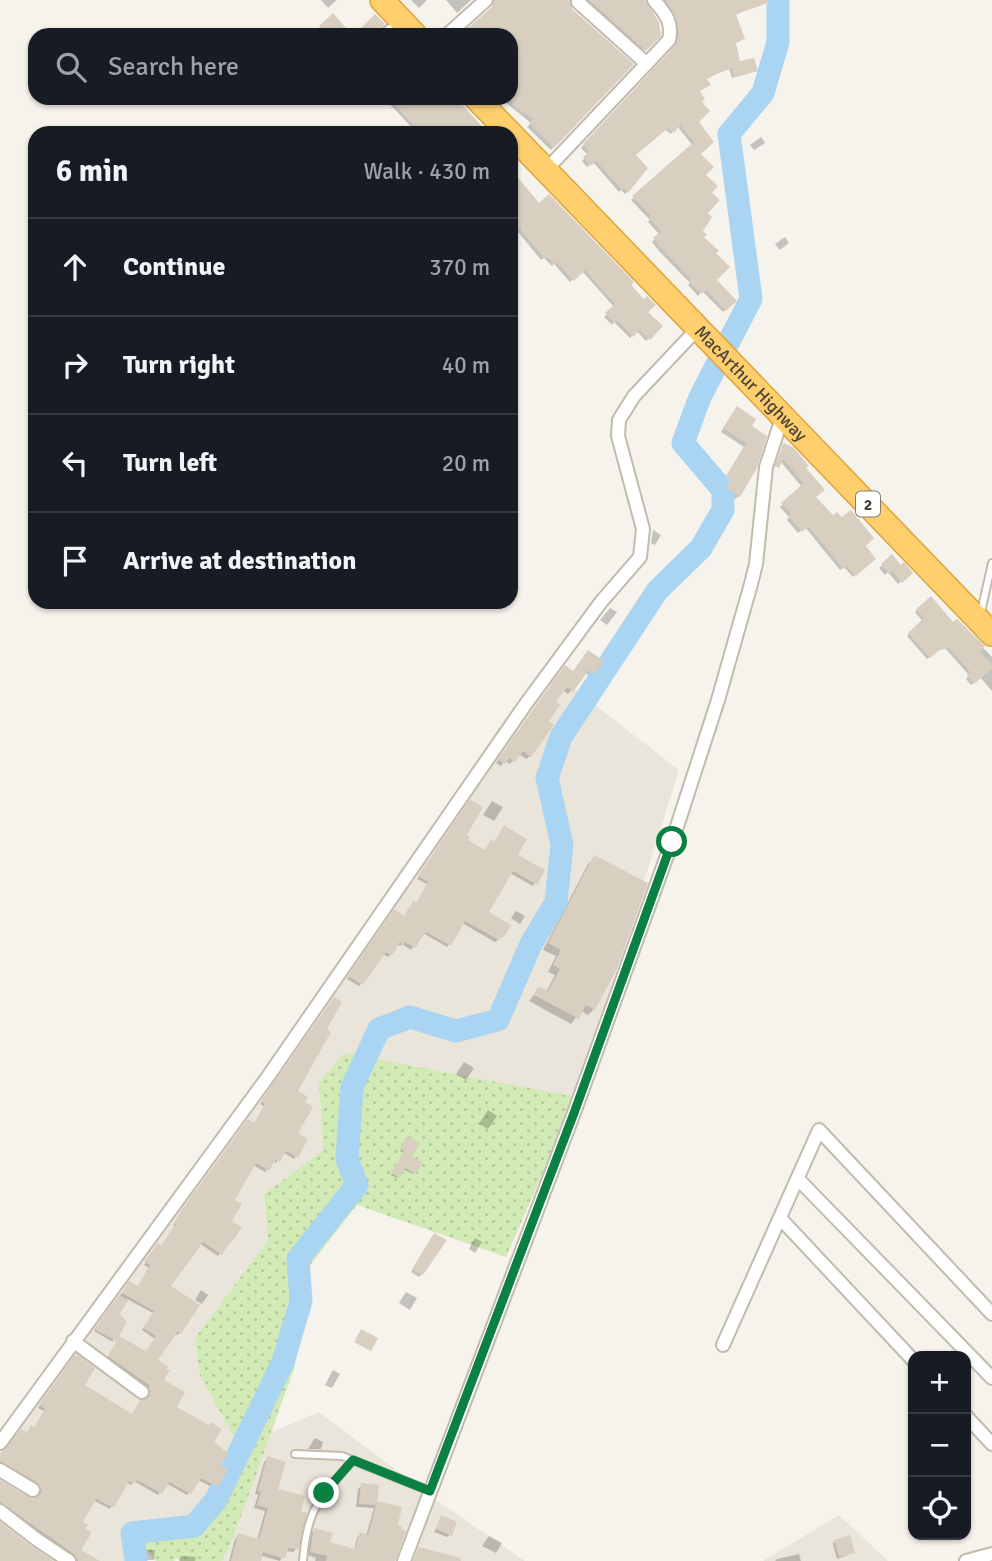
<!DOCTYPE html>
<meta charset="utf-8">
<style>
:root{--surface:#171b24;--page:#20242c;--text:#f1f3f6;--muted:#9ea1a6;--line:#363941}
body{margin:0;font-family:Signika,sans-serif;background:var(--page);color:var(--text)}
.controls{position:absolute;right:21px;bottom:21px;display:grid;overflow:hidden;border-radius:14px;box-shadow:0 2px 5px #0004}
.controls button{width:63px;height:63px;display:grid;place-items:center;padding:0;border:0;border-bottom:2px solid var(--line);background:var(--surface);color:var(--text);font:35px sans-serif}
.stop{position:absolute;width:21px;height:21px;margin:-16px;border:5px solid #0b8043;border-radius:50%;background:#fff}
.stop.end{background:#0b8043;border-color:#fff;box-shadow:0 2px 7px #0008}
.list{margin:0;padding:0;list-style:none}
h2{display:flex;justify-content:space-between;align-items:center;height:91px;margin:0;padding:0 28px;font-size:30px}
h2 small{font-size:23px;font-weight:400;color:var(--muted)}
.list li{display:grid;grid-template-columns:46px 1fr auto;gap:21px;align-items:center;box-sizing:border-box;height:98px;padding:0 28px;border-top:2px solid var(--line)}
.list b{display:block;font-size:26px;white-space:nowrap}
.list em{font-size:23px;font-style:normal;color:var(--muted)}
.icon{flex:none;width:38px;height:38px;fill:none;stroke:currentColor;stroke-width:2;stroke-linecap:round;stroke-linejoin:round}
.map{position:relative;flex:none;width:992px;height:1561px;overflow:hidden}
.search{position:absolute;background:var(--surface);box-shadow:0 2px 5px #0004;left:28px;top:28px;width:490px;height:77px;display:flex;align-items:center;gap:18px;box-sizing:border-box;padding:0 24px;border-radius:21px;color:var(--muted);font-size:26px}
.panel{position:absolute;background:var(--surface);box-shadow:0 2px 5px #0004;left:28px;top:126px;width:490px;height:483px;border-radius:21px}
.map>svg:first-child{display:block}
</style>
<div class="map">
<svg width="992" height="1561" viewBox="0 0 992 1561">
<defs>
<pattern id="green-dots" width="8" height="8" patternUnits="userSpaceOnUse" patternTransform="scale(1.75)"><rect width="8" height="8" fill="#d2eab5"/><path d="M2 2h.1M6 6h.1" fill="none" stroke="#b6ca9c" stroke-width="1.8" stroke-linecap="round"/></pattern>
</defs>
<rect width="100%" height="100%" fill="#f6f3ec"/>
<path fill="#eae5da" d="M 552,672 L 679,770 L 576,1097 L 319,1083 L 323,1150 L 264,1194 L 268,1240 L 195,1338 L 200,1376 L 234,1437 L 213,1498 L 192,1523 L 127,1530 L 132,1561 L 0,1561 L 0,1453 Z
M 319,1412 L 436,1500 L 525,1561 L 222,1561 L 232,1541 L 269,1433 Z
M 839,1515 L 888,1561 L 763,1561 Z"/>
<path fill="url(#green-dots)" d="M 344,1053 L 576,1097 L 506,1257 L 357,1205 L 308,1268 L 310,1298 L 294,1369 L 232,1541 L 222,1561 L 181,1561 L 177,1558 L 174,1561 L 156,1561 L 127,1530 L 192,1523 L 213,1498 L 234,1437 L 200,1376 L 195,1338 L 268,1240 L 264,1194 L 323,1150 L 319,1083 Z"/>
<path fill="#0003" d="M 321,0 L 337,0 L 328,8 Z
M 411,0 L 427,0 L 419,8 Z
M 446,0 L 471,0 L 457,13 Z
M 491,0 L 558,0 L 632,64 L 551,150 L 527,127 L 531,123 L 500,98 L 511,98 L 511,35 L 462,35 L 490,10 L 493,6 Z
M 584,0 L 644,0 L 659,32 L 642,53 Z
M 660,0 L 739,0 L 743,11 L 735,15 L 734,44 L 739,63 L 756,71 L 732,78 L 729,69 L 716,74 L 706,79 L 698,92 L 698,154 L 709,193 L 700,231 L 702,238 L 714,253 L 714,280 L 734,301 L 723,312 L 702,291 L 698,296 L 688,285 L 690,283 L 659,251 L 652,242 L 659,234 L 648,222 L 650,220 L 631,200 L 693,146 L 677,126 L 671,134 L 664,129 L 634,155 L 645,168 L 625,194 L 621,190 L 619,192 L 593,162 L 587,167 L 582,161 L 588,155 L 581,148 L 676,46 L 675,23 Z
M 333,16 L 350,35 L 324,35 L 318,29 Z
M 384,98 L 452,98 L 486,133 L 417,133 Z
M 761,137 L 765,143 L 754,150 L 750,145 Z
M 511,171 L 539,205 L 628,285 L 646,312 L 660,326 L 646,341 L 637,331 L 630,338 L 614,322 L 612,325 L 604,317 L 614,307 L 582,271 L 570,282 L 554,264 L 552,266 L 544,258 L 541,260 L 514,227 L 511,226 Z
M 785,237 L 789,243 L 780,250 L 775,244 Z
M 734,412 L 749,427 L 739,496 L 735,499 L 724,492 L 728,484 L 723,481 L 744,447 L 721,432 Z
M 783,445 L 804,468 L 814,497 L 874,559 L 853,577 L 844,567 L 840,570 L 805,527 L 798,533 L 787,520 L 789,517 L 780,507 L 802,487 L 780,461 L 774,468 Z
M 653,530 L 661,535 L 655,545 L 651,543 Z
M 892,557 L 901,567 L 911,573 L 898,584 L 888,572 L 885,575 L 879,568 Z
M 931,599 L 953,625 L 957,621 L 992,657 L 992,691 L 980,677 L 971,685 L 966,679 L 969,675 L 944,647 L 941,650 L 939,649 L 927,659 L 907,636 L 923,622 L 915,612 Z
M 610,608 L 617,612 L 607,625 L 600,620 Z
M 585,655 L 593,673 L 590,676 L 585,673 L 568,694 L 563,690 L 553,703 L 530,756 L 526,759 L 519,754 L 510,764 L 505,761 L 501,766 L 496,763 L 562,671 L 573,673 Z
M 492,801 L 503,807 L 494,821 L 483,815 Z
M 468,804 L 465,841 L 484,852 L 494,843 L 502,830 L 516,856 L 535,883 L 533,886 L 510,873 L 487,913 L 503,936 L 495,942 L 462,923 L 447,947 L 423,933 L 411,950 L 402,944 L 400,946 L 397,944 L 388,957 L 383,954 L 359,986 L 347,979 L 392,914 L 404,918 L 416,905 L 427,884 L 417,879 Z
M 594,858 L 594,1009 L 588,1015 L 581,1011 L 571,1024 L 529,1001 L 539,988 L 546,992 L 555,975 L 548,972 L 556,956 L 543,950 L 588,864 Z
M 516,911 L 525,916 L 520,924 L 511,918 Z
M 332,1001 L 296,1092 L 296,1156 L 294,1159 L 284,1153 L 276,1163 L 272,1161 L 265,1172 L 253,1165 L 232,1201 L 230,1221 L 233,1239 L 218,1256 L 199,1243 L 169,1286 L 180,1333 L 177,1335 L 175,1333 L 156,1361 L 174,1407 L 212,1443 L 218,1466 L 216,1486 L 214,1488 L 198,1480 L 187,1495 L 166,1483 L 158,1495 L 134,1481 L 131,1485 L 126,1482 L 110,1509 L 93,1500 L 80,1523 L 79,1551 L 94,1561 L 75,1561 L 72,1556 L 0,1505 L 0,1482 L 34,1501 L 39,1498 L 40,1493 L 35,1485 L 0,1464 L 0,1455 L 34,1429 L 44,1411 L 38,1408 L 73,1360 L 83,1386 L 132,1416 L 148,1399 L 147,1388 L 107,1359 L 117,1341 L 145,1353 L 155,1339 L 142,1330 L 153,1313 L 127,1299 L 118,1314 L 113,1342 L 94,1331 L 127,1286 L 137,1288 L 149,1268 L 144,1265 L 156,1247 L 161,1247 L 175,1227 L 173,1226 L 181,1212 L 254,1125 L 264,1106 L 260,1104 Z
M 464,1062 L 474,1068 L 466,1080 L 456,1074 Z
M 488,1110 L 497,1116 L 488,1129 L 479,1124 Z
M 406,1140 L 414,1173 L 413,1174 L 403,1169 L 397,1178 L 391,1175 L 404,1153 L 400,1151 Z
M 432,1238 L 422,1274 L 419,1277 L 411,1272 Z
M 475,1238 L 482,1242 L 475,1253 L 469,1249 Z
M 201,1290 L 208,1295 L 202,1304 L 195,1300 Z
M 406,1292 L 417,1298 L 410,1310 L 399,1303 Z
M 333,1370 L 340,1374 L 332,1388 L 325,1385 Z
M 315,1438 L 323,1442 L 321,1449 L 308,1449 Z
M 268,1458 L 276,1490 L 297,1548 L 293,1552 L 285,1551 L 280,1561 L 262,1556 L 259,1561 L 229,1561 L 235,1539 L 239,1535 L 257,1540 L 265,1511 L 254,1508 L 258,1495 L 255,1494 L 264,1462 Z
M 362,1485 L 377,1486 L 375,1506 L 378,1502 L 386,1561 L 315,1561 L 316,1558 L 307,1555 L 311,1534 L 314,1530 L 328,1543 L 354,1550 L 357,1538 L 360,1534 L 366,1536 L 374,1508 L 356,1507 L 358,1489 Z
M 442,1517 L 450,1535 L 447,1537 L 434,1532 Z
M 489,1536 L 502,1543 L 496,1553 L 482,1546 Z
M 835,1541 L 853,1553 L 837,1559 L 833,1544 Z
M 143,1550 L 155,1550 L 154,1560 L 142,1560 Z
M 799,1554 L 801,1561 L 775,1561 L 777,1559 Z
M 181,1556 L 196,1557 L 195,1561 L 179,1561 Z"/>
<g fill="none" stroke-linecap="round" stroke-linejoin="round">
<path stroke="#a9d4f2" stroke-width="23" d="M 136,1561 L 132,1533 L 194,1526 L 216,1500 L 283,1362 L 301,1301 L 298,1259 L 357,1185 L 347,1159 L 352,1087 L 379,1029 L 410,1017 L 456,1031 L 498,1020 L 531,944 L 556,902 L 562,845 L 547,778 L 561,737 L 657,591 L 701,548 L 723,510 L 723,490 L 683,443 L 700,397 L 751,299 L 729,134 L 763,93 L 778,42 L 778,0"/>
</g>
<path fill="#d8cfc1" d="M 495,0 L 570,0 L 572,9 L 634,64 L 554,148 L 529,123 L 533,119 L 512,105 L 514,102 L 511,100 L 511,35 L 460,35 L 492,7 Z
M 589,0 L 645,0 L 659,22 L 661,36 L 646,51 Z
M 665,0 L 768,0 L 768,3 L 736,14 L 745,39 L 736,43 L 740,61 L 754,58 L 758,71 L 734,77 L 732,68 L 720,72 L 707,79 L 711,85 L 700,91 L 705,99 L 702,102 L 710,111 L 699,122 L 714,142 L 701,154 L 714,167 L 706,175 L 718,186 L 712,193 L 720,200 L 708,213 L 712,217 L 703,231 L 707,235 L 704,237 L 719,251 L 716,253 L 730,267 L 717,280 L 737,301 L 726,311 L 706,290 L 701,294 L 689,281 L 691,279 L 661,248 L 653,238 L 661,231 L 649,218 L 651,216 L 632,196 L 694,142 L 680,125 L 674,133 L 668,128 L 636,155 L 648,168 L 628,193 L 625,189 L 623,191 L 596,161 L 591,166 L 583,157 L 589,152 L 583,144 L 676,45 L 679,34 L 677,21 Z
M 333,13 L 352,35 L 328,35 L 319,26 Z
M 375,14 L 385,24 L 377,31 L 376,35 L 354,35 Z
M 388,98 L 456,98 L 488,133 L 421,133 Z
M 511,169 L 539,203 L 549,194 L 634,282 L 631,285 L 644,299 L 647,296 L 656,305 L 648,312 L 663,326 L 650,340 L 640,330 L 633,337 L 618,321 L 615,323 L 605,313 L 615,304 L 585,270 L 574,281 L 557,263 L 555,265 L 548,257 L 545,259 L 517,226 L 511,222 Z
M 737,406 L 756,419 L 752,426 L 767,436 L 757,468 L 740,497 L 726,488 L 730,480 L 726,477 L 746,443 L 723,428 Z
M 783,443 L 793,447 L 809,466 L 806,468 L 825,490 L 816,497 L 833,515 L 837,512 L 842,517 L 851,510 L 874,538 L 866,546 L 876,559 L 856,576 L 847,566 L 844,569 L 808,526 L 802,532 L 788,516 L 791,514 L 781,503 L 804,483 L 783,459 L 779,468 L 776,466 Z
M 892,554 L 901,565 L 904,562 L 913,573 L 902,583 L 892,571 L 889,574 L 881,564 Z
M 931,596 L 953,622 L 957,619 L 985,646 L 980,651 L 992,665 L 992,669 L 974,684 L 967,675 L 970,672 L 948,647 L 944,650 L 942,648 L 930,658 L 908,633 L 924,618 L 916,609 Z
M 588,650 L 604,661 L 595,674 L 589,670 L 573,692 L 567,687 L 556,702 L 560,705 L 549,721 L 554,725 L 531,757 L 523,751 L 515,762 L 509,758 L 505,764 L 498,759 L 565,665 L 573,671 Z
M 470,799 L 483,807 L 467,835 L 470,837 L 468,840 L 485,850 L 491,839 L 495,842 L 504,825 L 527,839 L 518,855 L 545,870 L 537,885 L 513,871 L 489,912 L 511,925 L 504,937 L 502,935 L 499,940 L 465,921 L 451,946 L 426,932 L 415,948 L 405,942 L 403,945 L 400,942 L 392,956 L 386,952 L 363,985 L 348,976 L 394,909 L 404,916 L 413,901 L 416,903 L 428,882 L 418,876 Z
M 594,855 L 648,883 L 617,969 L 595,1010 L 586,1005 L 579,1019 L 534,995 L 538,986 L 548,991 L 560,969 L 553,965 L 561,950 L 548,943 Z
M 334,997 L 342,1002 L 327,1029 L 331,1032 L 298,1091 L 308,1097 L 305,1102 L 313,1107 L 298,1133 L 308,1139 L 298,1158 L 286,1151 L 280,1162 L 275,1160 L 269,1171 L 256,1163 L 235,1200 L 242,1204 L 232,1221 L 242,1227 L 234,1240 L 232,1239 L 222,1255 L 203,1242 L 171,1286 L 200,1305 L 181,1334 L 178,1331 L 158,1360 L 168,1366 L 167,1369 L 170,1370 L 164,1380 L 185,1392 L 177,1407 L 209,1425 L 211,1422 L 222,1429 L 214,1442 L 228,1453 L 221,1466 L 228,1470 L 217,1487 L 201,1478 L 191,1494 L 169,1482 L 162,1494 L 137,1480 L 134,1484 L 129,1481 L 114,1508 L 96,1499 L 83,1522 L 88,1525 L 85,1529 L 92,1532 L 81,1550 L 100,1561 L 78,1561 L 74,1554 L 0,1502 L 0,1480 L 32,1499 L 40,1495 L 42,1490 L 38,1483 L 0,1461 L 0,1454 L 21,1429 L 27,1432 L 31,1425 L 34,1427 L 45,1409 L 39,1405 L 74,1356 L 78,1355 L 95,1368 L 85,1385 L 132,1414 L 140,1400 L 149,1397 L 149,1385 L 108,1356 L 119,1336 L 146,1351 L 156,1336 L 143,1328 L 154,1311 L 122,1293 L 129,1281 L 138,1286 L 150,1265 L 144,1262 L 158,1243 L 161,1245 L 176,1224 L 174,1223 L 183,1208 L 248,1119 L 254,1123 L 265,1104 L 261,1101 Z
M 407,1136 L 420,1143 L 412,1156 L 422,1162 L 416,1174 L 405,1168 L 400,1178 L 391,1173 L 404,1151 L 400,1149 Z
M 434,1233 L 447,1240 L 423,1275 L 412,1269 Z
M 119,1295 L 128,1300 L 120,1314 L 127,1322 L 116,1341 L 94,1329 Z
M 361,1329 L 378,1338 L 371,1351 L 354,1342 Z
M 267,1456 L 286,1462 L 278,1489 L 305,1496 L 301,1511 L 307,1513 L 299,1549 L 288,1548 L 285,1559 L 263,1552 L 261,1561 L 231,1561 L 238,1533 L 259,1539 L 268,1508 L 257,1505 L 261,1492 L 258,1491 Z
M 361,1483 L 379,1485 L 377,1505 L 378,1501 L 402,1507 L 398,1525 L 402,1526 L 401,1529 L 406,1531 L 395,1561 L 326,1561 L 327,1556 L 310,1552 L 314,1528 L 333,1533 L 330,1542 L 355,1549 L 360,1532 L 368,1535 L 376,1505 L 359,1504 Z
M 441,1515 L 457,1522 L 452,1536 L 436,1529 Z
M 0,1522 L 31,1546 L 53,1561 L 0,1561 Z
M 850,1535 L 855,1553 L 839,1557 L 834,1540 Z
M 419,1547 L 461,1558 L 461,1561 L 413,1561 Z"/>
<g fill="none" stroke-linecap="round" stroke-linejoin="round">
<g stroke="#c2bbae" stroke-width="10">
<path id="lane" d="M 981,612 L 992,563
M 295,1454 L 342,1456 L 430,1491
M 303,1561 C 307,1507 320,1499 353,1460"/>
</g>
<g stroke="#c2bbae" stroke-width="16">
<path id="street" d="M 578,2 L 647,64
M 385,35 L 403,22
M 447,35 L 486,0
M 546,170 L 669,40 C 673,21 665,14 654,0
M 798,1179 L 992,1378
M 780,1218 L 913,1360
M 73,1341 L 142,1392
M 723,1345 L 819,1130 L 992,1314
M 966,1416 L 992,1444
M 0,1443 L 267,1078 L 525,705 L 601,602 L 640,557 L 643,529 L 618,436 L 619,420 L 634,396 L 699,327
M 0,1470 L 33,1490
M 0,1511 L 36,1539 L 69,1561
M 404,1561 L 574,1113 L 672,842 L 718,700 L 751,584 L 756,564 L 766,467 L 783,415
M 966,1561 L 992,1554"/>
</g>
<g stroke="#e0a43c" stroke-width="26">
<g id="highway">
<path d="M 382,0 L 415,35"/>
<path d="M 476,98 L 510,133"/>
<path id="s1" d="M 511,134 L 992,634"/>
</g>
</g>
<use href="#lane" stroke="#fff" stroke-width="6"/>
<use href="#street" stroke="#fff" stroke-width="12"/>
<use href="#highway" stroke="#ffcf6e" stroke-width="23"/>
</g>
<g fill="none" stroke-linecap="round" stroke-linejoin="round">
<path stroke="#0b8043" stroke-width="9" d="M 324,1493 L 353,1460 L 430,1491 L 574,1113 L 672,842"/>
</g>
<g text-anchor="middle" stroke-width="5" stroke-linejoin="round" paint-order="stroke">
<rect fill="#fff" stroke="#817c74" stroke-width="2" x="856" y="491.5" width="24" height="25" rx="5"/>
<g font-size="16" font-weight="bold" fill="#4b4439">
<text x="868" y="510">2</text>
</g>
<g font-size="18" fill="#4b4439" stroke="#fff">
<text dy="6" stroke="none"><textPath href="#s1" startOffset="346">MacArthur Highway</textPath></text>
</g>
</g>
</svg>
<div class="controls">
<button>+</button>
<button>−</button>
<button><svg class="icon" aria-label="locate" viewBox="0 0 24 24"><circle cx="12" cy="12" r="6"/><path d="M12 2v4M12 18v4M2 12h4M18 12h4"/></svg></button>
</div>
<div class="stop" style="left:672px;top:842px"></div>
<div class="stop end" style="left:324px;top:1493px"></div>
<div class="search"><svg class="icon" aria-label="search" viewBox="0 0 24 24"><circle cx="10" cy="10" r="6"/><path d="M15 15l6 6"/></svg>Search here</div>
<section class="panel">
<h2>6 min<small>Walk · 430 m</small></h2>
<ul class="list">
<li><svg class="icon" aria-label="ahead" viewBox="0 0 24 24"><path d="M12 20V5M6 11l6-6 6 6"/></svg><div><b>Continue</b></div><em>370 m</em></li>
<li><svg class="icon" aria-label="right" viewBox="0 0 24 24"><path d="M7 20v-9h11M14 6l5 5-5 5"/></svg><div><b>Turn right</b></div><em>40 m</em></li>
<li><svg class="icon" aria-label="left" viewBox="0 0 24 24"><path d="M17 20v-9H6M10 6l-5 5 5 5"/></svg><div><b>Turn left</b></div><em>20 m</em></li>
<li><svg class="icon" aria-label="arrive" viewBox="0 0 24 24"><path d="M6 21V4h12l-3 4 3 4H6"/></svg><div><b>Arrive at destination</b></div></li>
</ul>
</section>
</div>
